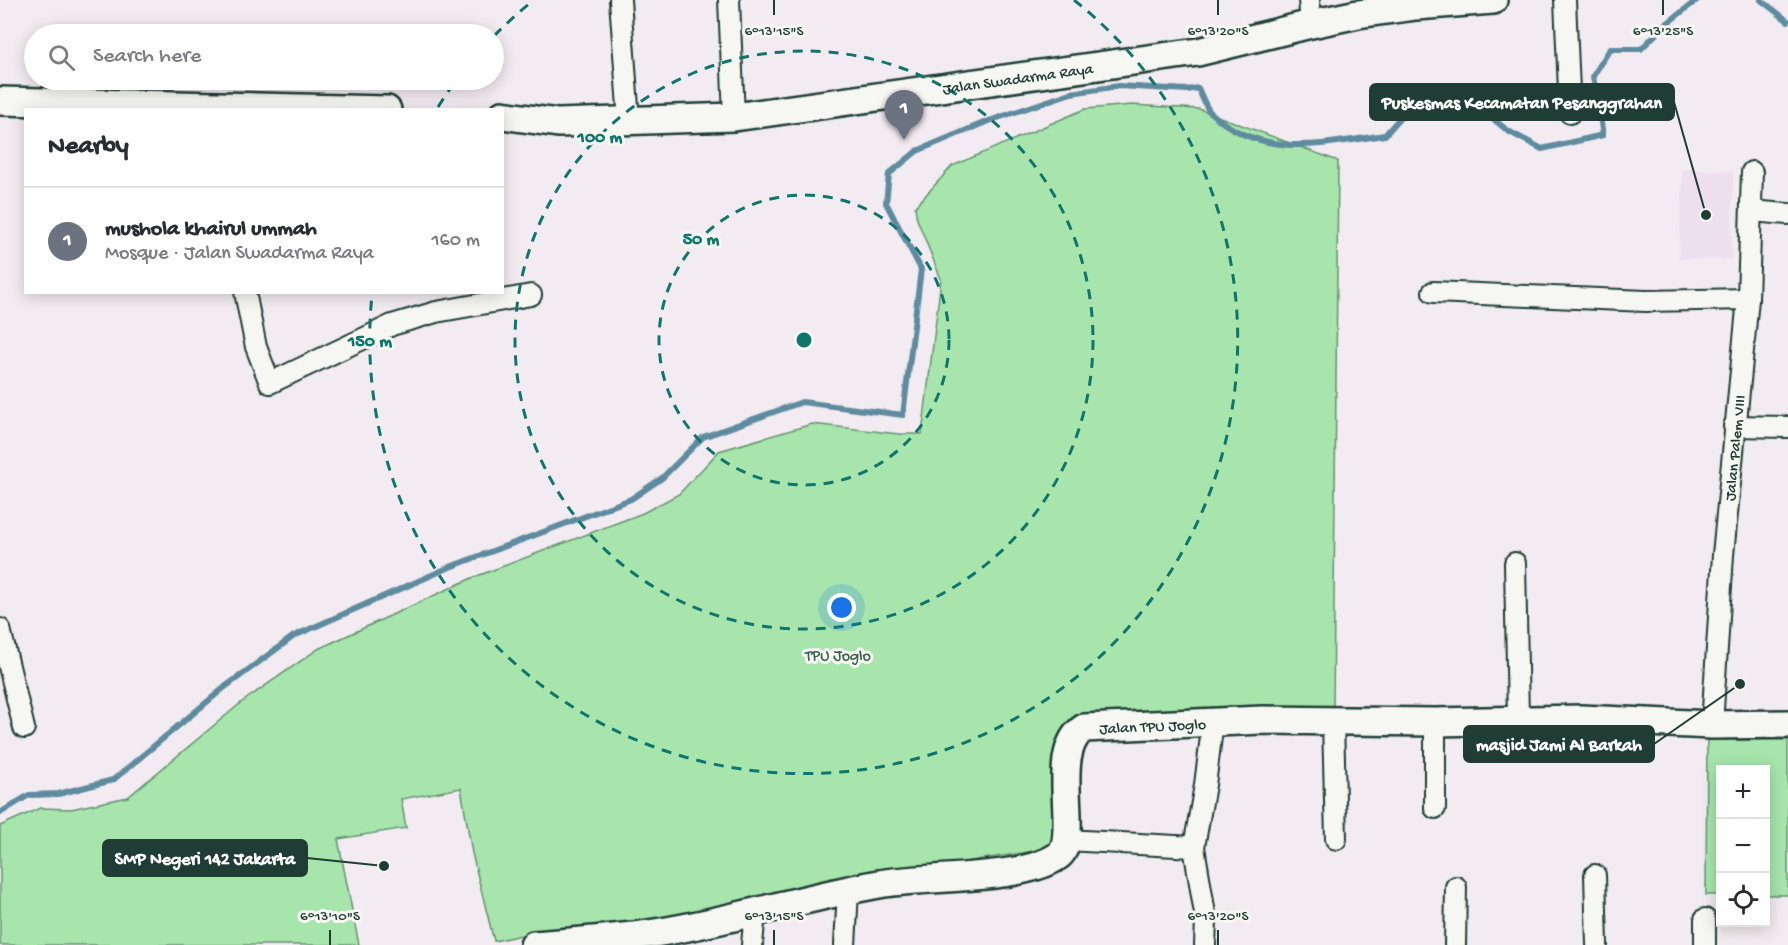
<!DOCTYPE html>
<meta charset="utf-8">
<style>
:root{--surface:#fff;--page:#f7f7f7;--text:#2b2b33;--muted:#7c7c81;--line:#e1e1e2;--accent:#111827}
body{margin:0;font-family:"Gochi Hand",sans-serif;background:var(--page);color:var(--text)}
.controls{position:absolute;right:18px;bottom:18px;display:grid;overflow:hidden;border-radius:0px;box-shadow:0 3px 15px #0003}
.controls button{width:54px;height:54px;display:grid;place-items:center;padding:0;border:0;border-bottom:2px solid var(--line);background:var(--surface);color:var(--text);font:30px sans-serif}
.you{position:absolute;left:842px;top:608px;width:21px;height:21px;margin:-15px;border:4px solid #fff;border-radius:50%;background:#1a73e8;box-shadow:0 0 0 9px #1a73e833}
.badge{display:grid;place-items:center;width:39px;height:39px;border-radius:50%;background:var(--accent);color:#fff;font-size:20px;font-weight:700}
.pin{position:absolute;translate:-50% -50px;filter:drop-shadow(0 2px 3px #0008)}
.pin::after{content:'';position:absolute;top:32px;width:21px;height:18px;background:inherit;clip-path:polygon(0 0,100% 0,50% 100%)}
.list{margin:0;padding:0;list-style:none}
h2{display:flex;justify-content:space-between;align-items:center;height:78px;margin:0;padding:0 24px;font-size:26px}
h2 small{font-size:20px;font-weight:400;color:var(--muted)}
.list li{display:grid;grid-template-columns:39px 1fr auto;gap:18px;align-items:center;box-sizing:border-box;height:108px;padding:0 24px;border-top:2px solid var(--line)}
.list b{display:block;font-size:22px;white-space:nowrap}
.list p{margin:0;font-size:20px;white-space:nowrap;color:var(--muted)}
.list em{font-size:20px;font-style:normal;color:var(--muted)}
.icon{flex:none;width:33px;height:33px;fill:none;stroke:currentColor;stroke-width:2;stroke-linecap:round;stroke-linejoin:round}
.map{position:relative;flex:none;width:1788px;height:945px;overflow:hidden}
.search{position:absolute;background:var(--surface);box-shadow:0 3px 15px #0003;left:24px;top:24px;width:480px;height:66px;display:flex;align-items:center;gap:15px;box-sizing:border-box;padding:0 21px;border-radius:33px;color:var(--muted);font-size:22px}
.panel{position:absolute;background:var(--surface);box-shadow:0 3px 15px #0003;left:24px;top:108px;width:480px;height:186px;border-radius:0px}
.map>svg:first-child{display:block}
</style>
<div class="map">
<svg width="1788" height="945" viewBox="0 0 1788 945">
<rect width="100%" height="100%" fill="#f2ebf1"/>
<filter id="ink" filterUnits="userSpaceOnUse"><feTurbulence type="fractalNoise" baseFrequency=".0167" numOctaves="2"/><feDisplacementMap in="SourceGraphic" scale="12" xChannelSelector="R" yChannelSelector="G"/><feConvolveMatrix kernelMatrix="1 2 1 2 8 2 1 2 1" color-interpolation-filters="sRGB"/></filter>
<g filter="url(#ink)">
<path fill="#eddef0" d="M 1683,169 L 1733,172 L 1731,259 L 1679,259 Z"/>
<path fill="#a7e5ac" stroke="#639170" stroke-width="1.5" d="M 1132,105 L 1199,109 L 1338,161 L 1333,714 L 1067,724 L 1068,832 L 1041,850 L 879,875 L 646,924 L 526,934 L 494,941 L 472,853 L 461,788 L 401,799 L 406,828 L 338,839 L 359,945 L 0,945 L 0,826 L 40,808 L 71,809 L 128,797 L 242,702 L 318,649 L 472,578 L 643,513 L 679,494 L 719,451 L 812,424 L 899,434 L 922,434 L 941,279 L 917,219 L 915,207 L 952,166 L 1085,109 Z
M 1707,740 L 1788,740 L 1788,895 L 1766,895 L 1766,770 L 1720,770 L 1720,895 L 1706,895 Z"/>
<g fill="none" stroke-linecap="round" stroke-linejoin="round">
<path stroke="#5f8b9f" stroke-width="6" d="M 1761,0 L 1788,21
M 0,813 L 29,795 L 58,794 L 113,780 L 225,687 L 294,636 L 450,567 L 631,499 L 662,478 L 703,437 L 802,402 L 903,415 L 921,269 L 886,203 L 889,174 L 917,151 L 986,122 L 1071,93 L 1119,86 L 1187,90 L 1198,88 C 1202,96 1205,107 1211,113 C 1263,160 1323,144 1385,135 L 1412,104 L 1470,100 L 1508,131 L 1542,149 L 1603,135 L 1593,76 L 1610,49 L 1641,49 L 1665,25 L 1697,0"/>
<g stroke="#1f3d34" stroke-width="24">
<g id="street">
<path d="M 620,0 L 629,121"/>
<path d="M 729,0 L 734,117"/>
<path d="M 1309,0 L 1311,24"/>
<path d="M 1565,0 L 1570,113"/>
<path d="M 1751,211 L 1788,214"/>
<path d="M 245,292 L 256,347 L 270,383 L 392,325 L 436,312 L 531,295"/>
<path d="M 1433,292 L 1646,301 L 1748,299"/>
<path d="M 1734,426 L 1788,427"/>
<path d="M 1515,563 L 1518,719"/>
<path d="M 0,629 L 24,728"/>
<path d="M 1333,721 L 1336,839"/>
<path id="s1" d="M 1712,725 L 1723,555 L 1748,299 L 1752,172"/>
<path d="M 1435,808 L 1435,722"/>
<path d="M 1066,840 L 1194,847 L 1206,920 L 1205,945"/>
<path d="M 1194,847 L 1205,785 L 1213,721"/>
<path d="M 1595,875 L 1597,945"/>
<path d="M 1705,919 L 1705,945"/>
<path d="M 752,945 L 755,912"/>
<path d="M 845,945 L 848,891"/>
<path d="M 1455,945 L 1456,887"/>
</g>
</g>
<g stroke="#1f3d34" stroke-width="32">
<g id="secondary">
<path d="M 0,101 L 387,110"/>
<path id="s2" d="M 502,115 L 558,123 L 734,117 L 1198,52 L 1311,24 L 1358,14 L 1416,6 L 1493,0"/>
<path id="s3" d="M 534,945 C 576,941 619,939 661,932 C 734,920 806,897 879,884 C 924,876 1023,881 1058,856 C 1082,839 1047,752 1084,728 L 1262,720 L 1435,722 L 1581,719 L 1712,725 L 1788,724"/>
</g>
</g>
<use href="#street" stroke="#f6f6f2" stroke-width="20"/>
<use href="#secondary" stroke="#f6f6f2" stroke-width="27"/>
</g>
</g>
<path fill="none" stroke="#1f3d34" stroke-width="2" d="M 774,0 L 774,15M 1218,0 L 1218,15M 1663,0 L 1663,15M 330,930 L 330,945M 774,930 L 774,945M 1218,930 L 1218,945"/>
<g fill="none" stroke="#0f766e" stroke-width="3" stroke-dasharray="10 8">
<circle cx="804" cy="340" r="145"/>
<circle cx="804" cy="340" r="289"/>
<path d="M438 107A434 434 0 0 1 455 82M494 36A434 434 0 0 1 534 0M1074 0A434 434 0 1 1 372 295"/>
</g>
<g text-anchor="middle" stroke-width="6" stroke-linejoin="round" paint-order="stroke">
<g font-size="16" fill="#1f3d34" stroke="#f6f6f2">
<text dy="6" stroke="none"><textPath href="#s2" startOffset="519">Jalan Swadarma Raya</textPath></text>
<text dy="6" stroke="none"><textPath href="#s1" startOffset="278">Jalan Palem VIII</textPath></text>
<text dy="6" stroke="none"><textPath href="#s3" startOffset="738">Jalan TPU Joglo</textPath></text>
</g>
<g font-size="16" fill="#3a5f4c" stroke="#f6f6f2">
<text x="838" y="660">TPU Joglo</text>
</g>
</g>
<g font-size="15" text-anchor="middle" fill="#1f3d34" stroke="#f6f6f2" stroke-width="6" stroke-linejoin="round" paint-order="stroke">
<text x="774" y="35">6°13'15"S</text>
<text x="1218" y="35">6°13'20"S</text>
<text x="1663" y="35">6°13'25"S</text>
<text x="330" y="920">6°13'10"S</text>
<text x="774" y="920">6°13'15"S</text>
<text x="1218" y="920">6°13'20"S</text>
</g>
<circle cx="804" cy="340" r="9" fill="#0f766e" stroke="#f6f6f2" stroke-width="3"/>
<g font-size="18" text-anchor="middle" font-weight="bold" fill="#0f766e" stroke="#f6f6f2" stroke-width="6" stroke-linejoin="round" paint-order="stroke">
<text x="600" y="142">100 m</text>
<text x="701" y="244">50 m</text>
<text x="370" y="346">150 m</text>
</g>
<path fill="none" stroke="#1f3d34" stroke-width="2" d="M1706 215L1674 102M1740 684L1654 744M384 866L307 858"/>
<g fill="#1f3d34" stroke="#f6f6f2" stroke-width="2">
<circle cx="1706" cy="215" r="6"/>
<circle cx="1740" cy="684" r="6"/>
<circle cx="384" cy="866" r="6"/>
</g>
<g fill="#1f3d34" stroke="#1f3d34" stroke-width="2">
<rect x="1370" y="84" width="304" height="36" rx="6"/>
<rect x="1464" y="726" width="190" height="36" rx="6"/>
<rect x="103" y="840" width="204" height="36" rx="6"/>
</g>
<g font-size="18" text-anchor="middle" font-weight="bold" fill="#fff">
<text x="1522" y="108">Puskesmas Kecamatan Pesanggrahan</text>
<text x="1559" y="750">masjid Jami Al Barkah</text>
<text x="205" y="864">SMP Negeri 142 Jakarta</text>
</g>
</svg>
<div class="controls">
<button>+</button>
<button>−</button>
<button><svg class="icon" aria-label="locate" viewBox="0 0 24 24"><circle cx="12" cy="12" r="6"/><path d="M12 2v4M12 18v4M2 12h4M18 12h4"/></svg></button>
</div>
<div class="you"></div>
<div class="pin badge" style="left:904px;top:140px;background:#6b7280">1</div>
<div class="search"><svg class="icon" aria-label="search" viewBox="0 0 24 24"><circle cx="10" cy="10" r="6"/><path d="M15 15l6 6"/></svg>Search here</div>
<section class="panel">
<h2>Nearby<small></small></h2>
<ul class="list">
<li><span class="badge" style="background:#6b7280">1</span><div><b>mushola khairul ummah</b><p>Mosque · Jalan Swadarma Raya</p></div><em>160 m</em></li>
</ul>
</section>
</div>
